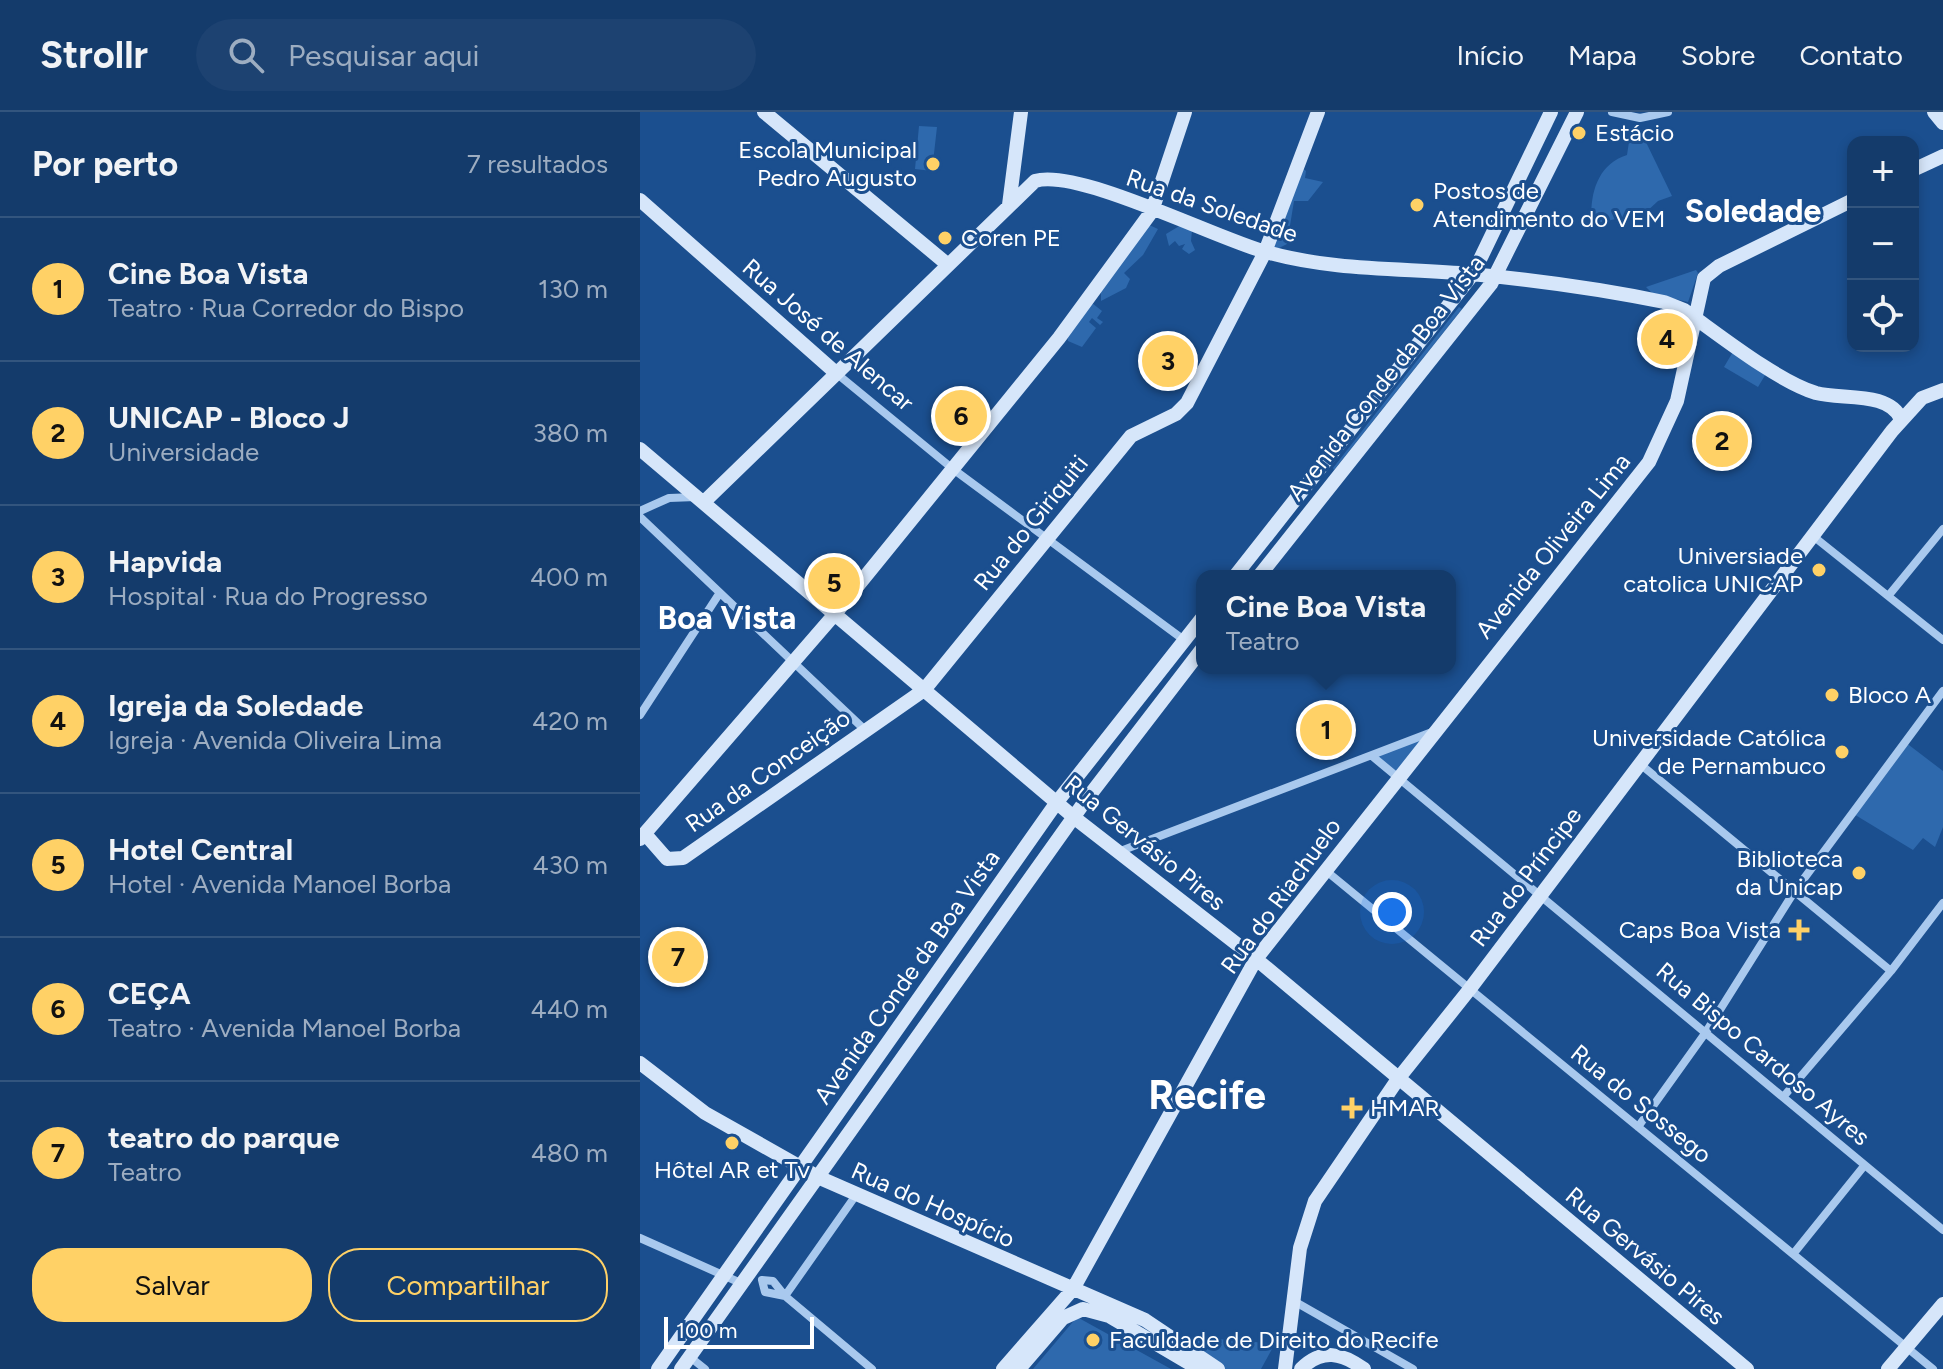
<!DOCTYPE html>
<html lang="pt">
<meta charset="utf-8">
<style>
:root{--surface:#143b6b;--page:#1d4271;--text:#f1f3f6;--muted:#9dadc1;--line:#33557e;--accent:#ffd166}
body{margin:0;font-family:Figtree,sans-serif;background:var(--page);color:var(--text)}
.controls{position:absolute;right:24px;top:24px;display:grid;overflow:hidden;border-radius:16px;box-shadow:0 4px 12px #0003}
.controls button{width:72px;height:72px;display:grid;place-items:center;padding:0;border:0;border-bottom:2px solid var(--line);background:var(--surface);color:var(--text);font:40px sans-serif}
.scale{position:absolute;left:24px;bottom:20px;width:150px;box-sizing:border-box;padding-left:8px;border:4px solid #fff;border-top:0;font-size:22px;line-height:28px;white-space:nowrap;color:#fff;-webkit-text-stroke:6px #1b4f8f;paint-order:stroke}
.you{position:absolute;left:752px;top:800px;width:28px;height:28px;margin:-20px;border:6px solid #fff;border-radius:50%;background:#1a73e8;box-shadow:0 0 0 12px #1a73e833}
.badge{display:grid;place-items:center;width:52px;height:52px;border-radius:50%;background:var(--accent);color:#111;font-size:26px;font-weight:700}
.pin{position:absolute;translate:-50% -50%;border:4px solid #fff;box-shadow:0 2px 8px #0006}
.popup{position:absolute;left:556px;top:458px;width:260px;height:104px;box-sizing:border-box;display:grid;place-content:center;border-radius:16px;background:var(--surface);filter:drop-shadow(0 2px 6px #0005);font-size:26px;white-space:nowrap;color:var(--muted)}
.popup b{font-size:30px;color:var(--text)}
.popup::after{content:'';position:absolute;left:50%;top:100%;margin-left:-16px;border:16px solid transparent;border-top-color:var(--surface)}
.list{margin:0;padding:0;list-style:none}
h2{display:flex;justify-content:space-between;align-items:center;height:104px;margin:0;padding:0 32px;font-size:34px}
h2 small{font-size:26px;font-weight:400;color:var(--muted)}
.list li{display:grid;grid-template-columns:52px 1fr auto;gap:24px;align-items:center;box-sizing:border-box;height:144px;padding:0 32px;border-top:2px solid var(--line)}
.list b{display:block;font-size:30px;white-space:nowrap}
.list p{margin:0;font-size:26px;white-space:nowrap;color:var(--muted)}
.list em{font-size:26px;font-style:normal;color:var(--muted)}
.actions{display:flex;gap:16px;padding:24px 32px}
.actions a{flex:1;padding:18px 0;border:2px solid var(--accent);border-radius:32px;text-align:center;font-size:28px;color:var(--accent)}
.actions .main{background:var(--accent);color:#111}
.icon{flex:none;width:44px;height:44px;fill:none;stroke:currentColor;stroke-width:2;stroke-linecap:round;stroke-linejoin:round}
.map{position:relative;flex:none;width:1303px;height:1257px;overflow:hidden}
header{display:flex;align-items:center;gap:48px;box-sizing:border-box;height:112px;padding:0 40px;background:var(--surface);border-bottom:2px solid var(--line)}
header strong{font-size:38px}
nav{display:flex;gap:44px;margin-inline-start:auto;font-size:28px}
.search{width:560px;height:72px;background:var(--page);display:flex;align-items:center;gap:20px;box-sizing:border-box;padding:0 28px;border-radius:44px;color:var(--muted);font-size:30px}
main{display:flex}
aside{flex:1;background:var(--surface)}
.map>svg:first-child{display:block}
</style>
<header>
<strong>Strollr</strong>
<div class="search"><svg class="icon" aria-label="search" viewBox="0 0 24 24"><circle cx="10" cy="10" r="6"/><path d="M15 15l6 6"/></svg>Pesquisar aqui</div>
<nav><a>Início</a><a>Mapa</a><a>Sobre</a><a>Contato</a></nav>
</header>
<main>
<aside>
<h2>Por perto<small>7 resultados</small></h2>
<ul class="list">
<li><span class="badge">1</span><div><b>Cine Boa Vista</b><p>Teatro · Rua Corredor do Bispo</p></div><em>130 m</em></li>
<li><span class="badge">2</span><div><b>UNICAP - Bloco J</b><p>Universidade</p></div><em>380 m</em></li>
<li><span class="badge">3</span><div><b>Hapvida</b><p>Hospital · Rua do Progresso</p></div><em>400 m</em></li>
<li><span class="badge">4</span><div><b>Igreja da Soledade</b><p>Igreja · Avenida Oliveira Lima</p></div><em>420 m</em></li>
<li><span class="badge">5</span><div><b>Hotel Central</b><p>Hotel · Avenida Manoel Borba</p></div><em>430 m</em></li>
<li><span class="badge">6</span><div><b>CEÇA</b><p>Teatro · Avenida Manoel Borba</p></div><em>440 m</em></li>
<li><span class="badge">7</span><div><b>teatro do parque</b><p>Teatro</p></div><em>480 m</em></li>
</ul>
<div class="actions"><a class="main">Salvar</a><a>Compartilhar</a></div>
</aside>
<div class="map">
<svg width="1303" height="1257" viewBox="0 0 1303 1257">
<rect width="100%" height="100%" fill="#1b4f8f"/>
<path fill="#2e69ad" d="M 279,14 L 297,15 L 292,59 L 275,57 Z
M 990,23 L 1003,24 L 1032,84 L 1018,89 L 1005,101 L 952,112 C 949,84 957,52 987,43 Z
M 661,55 L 666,59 L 665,66 L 683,70 L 668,89 L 654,89 L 647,132 L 635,138 L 630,136 Z
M 507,112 L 518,117 L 503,143 L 484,161 L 490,167 L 486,176 L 461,189 L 461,178 Z
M 541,113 L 552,118 L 551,129 L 555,138 L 549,142 L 542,137 L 545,132 L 539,134 L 535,129 L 529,134 L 526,122 Z
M 1056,158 L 1058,161 L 1048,190 L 1013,182 L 1006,175 Z
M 452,191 L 462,199 L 457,206 L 463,210 L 460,213 L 452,206 L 449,210 L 456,216 L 442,235 L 428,229 L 427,223 Z
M 819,195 L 822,197 L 694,358 L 693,356 Z
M 1094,238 L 1127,260 L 1118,275 L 1084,255 Z
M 797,618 L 758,665 L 732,644 Z
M 1265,630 L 1303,659 L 1303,715 L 1295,735 L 1283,726 L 1273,738 L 1212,701 Z
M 437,1205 L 531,1257 L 393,1257 Z
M 541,1224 L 627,1231 L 632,1237 L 621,1257 L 581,1257 Z"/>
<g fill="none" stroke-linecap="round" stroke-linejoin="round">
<path stroke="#a9c9ee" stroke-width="8" d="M 972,0 L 1000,6 L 1028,0
M 196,261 L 313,357 L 544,528
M 0,399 L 29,386 L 56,385
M 0,405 L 225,618
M 1173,424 L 1303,528
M 1249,483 L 1303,417
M 0,603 L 79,482
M 732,644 L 1303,1118
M 1000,652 L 1251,859
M 478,740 L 792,620
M 685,758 L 1293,1257
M 1144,984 L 1251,859 L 1303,791
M 998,1015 L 1066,920 L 1154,780 L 1303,579
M 0,1126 L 103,1172
M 1154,1141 L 1224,1054
M 145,1184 L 125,1180 L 122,1168 L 133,1169 L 145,1184 L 232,1257
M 145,1184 L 216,1083
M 652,1188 L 773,1257
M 50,1245 L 65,1257"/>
<path stroke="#d6e6fa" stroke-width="14" d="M 124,0 L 307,152
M 1294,0 L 1303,11
M 1273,58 L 1303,44
M 0,88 L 196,261
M 369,93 L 381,0
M 0,337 L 436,707 L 616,847 L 1107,1257
M 65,389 L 395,69 C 438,56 575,126 626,140 C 692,159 763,156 831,162 C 895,168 961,177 1024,190 L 1044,198 C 1078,222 1137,269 1176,281 C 1202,288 1249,279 1261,307
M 595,464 L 833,162 L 911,0
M 619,464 L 851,172 L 937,0
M 6,723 L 27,747 L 43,746 L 284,578 L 491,324 L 536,302 L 547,291 L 625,140 L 678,0
M 0,727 L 194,503 L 419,226 L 512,99 L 545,0
M 0,951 L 65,1001 L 180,1066 L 505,1208 L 578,1257
M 18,1257 L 417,690 L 562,506
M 41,1257 L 443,692 L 562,537
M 363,1257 L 433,1177 L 616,847 L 1009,350 L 1037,289 L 1064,166 L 1079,154 L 1213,88
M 379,1257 L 423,1206 L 443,1197 L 469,1204 L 559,1257
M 645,1257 L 660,1136 L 675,1089 L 758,967 L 829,878 L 1252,319 L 1282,286 L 1303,278
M 661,1257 C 682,1236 702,1241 724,1257
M 1248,1257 L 1303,1192"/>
</g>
<g fill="#ffd166" stroke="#1b4f8f" stroke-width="3">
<circle cx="939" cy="21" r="8"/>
<circle cx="293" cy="52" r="8"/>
<circle cx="777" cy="93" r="8"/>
<circle cx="305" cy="126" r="8"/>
<circle cx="1179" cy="458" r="8"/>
<circle cx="1192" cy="583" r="8"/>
<circle cx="1202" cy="640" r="8"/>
<circle cx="1219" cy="761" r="8"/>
<path d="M1155 806h8v8h8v8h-8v8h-8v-8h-8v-8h8z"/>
<path d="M708 984h8v8h8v8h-8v8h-8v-8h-8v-8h8z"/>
<circle cx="92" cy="1031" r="8"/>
<circle cx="453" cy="1228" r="8"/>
</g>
<g text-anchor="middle" stroke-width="6" stroke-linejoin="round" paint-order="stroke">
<g font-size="24" fill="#fff" stroke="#1b4f8f" text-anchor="start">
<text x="955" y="29">Estácio</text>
<text x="277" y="46" text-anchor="end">Escola Municipal<tspan x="277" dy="28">Pedro Augusto</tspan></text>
<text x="793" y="87">Postos de<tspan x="793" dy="28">Atendimento do VEM</tspan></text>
<text x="321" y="134">Coren PE</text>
<text x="1163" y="452" text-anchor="end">Universiade<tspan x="1163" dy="28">catolica UNICAP</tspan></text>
<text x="1208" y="591">Bloco A</text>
<text x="1186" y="634" text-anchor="end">Universidade Católica<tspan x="1186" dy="28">de Pernambuco</tspan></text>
<text x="1203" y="755" text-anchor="end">Biblioteca<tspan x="1203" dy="28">da Unicap</tspan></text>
<text x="1141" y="826" text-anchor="end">Caps Boa Vista</text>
<text x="730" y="1004">HMAR</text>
<text x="92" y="1066" text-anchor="middle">Hôtel AR et Tv</text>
<text x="469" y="1236">Faculdade de Direito do Recife</text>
</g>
<g font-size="24" fill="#fff" stroke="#1b4f8f">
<text transform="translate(572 94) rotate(19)" y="8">Rua da Soledade</text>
<text transform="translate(188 223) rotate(41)" y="8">Rua José de Alencar</text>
<text transform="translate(746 266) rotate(-52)" y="8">Avenida Conde da Boa Vista</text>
<text transform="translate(391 411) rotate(-51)" y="8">Rua do Giriquiti</text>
<text transform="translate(913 434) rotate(-51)" y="8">Avenida Oliveira Lima</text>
<text transform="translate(128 659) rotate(-35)" y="8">Rua da Conceição</text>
<text transform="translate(505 731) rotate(39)" y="8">Rua Gervásio Pires</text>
<text transform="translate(886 765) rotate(-53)" y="8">Rua do Príncipe</text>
<text transform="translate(641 784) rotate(-54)" y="8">Rua do Riachuelo</text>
<text transform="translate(267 865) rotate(-55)" y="8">Avenida Conde da Boa Vista</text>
<text transform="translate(1123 942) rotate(40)" y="8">Rua Bispo Cardoso Ayres</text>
<text transform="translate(1001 992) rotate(39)" y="8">Rua do Sossego</text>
<text transform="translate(293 1093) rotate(24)" y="8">Rua do Hospício</text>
<text transform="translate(1005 1144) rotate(40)" y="8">Rua Gervásio Pires</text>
</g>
<g font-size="32" font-weight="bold" fill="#fff" stroke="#1b4f8f">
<text x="1113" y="110">Soledade</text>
<text x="87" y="517">Boa Vista</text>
</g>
<g font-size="40" font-weight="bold" fill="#fff" stroke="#1b4f8f">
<text x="567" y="997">Recife</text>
</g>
</g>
</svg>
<div class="controls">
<button>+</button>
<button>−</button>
<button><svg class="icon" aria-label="locate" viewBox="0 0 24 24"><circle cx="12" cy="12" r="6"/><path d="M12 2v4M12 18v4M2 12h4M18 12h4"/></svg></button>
</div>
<div class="scale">100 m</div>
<div class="you"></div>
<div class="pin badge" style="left:686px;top:618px">1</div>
<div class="popup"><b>Cine Boa Vista</b>Teatro</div>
<div class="pin badge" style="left:1082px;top:329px">2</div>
<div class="pin badge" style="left:528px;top:249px">3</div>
<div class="pin badge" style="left:1027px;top:227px">4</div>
<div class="pin badge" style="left:194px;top:471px">5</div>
<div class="pin badge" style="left:321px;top:304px">6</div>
<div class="pin badge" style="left:38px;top:845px">7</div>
</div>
</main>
